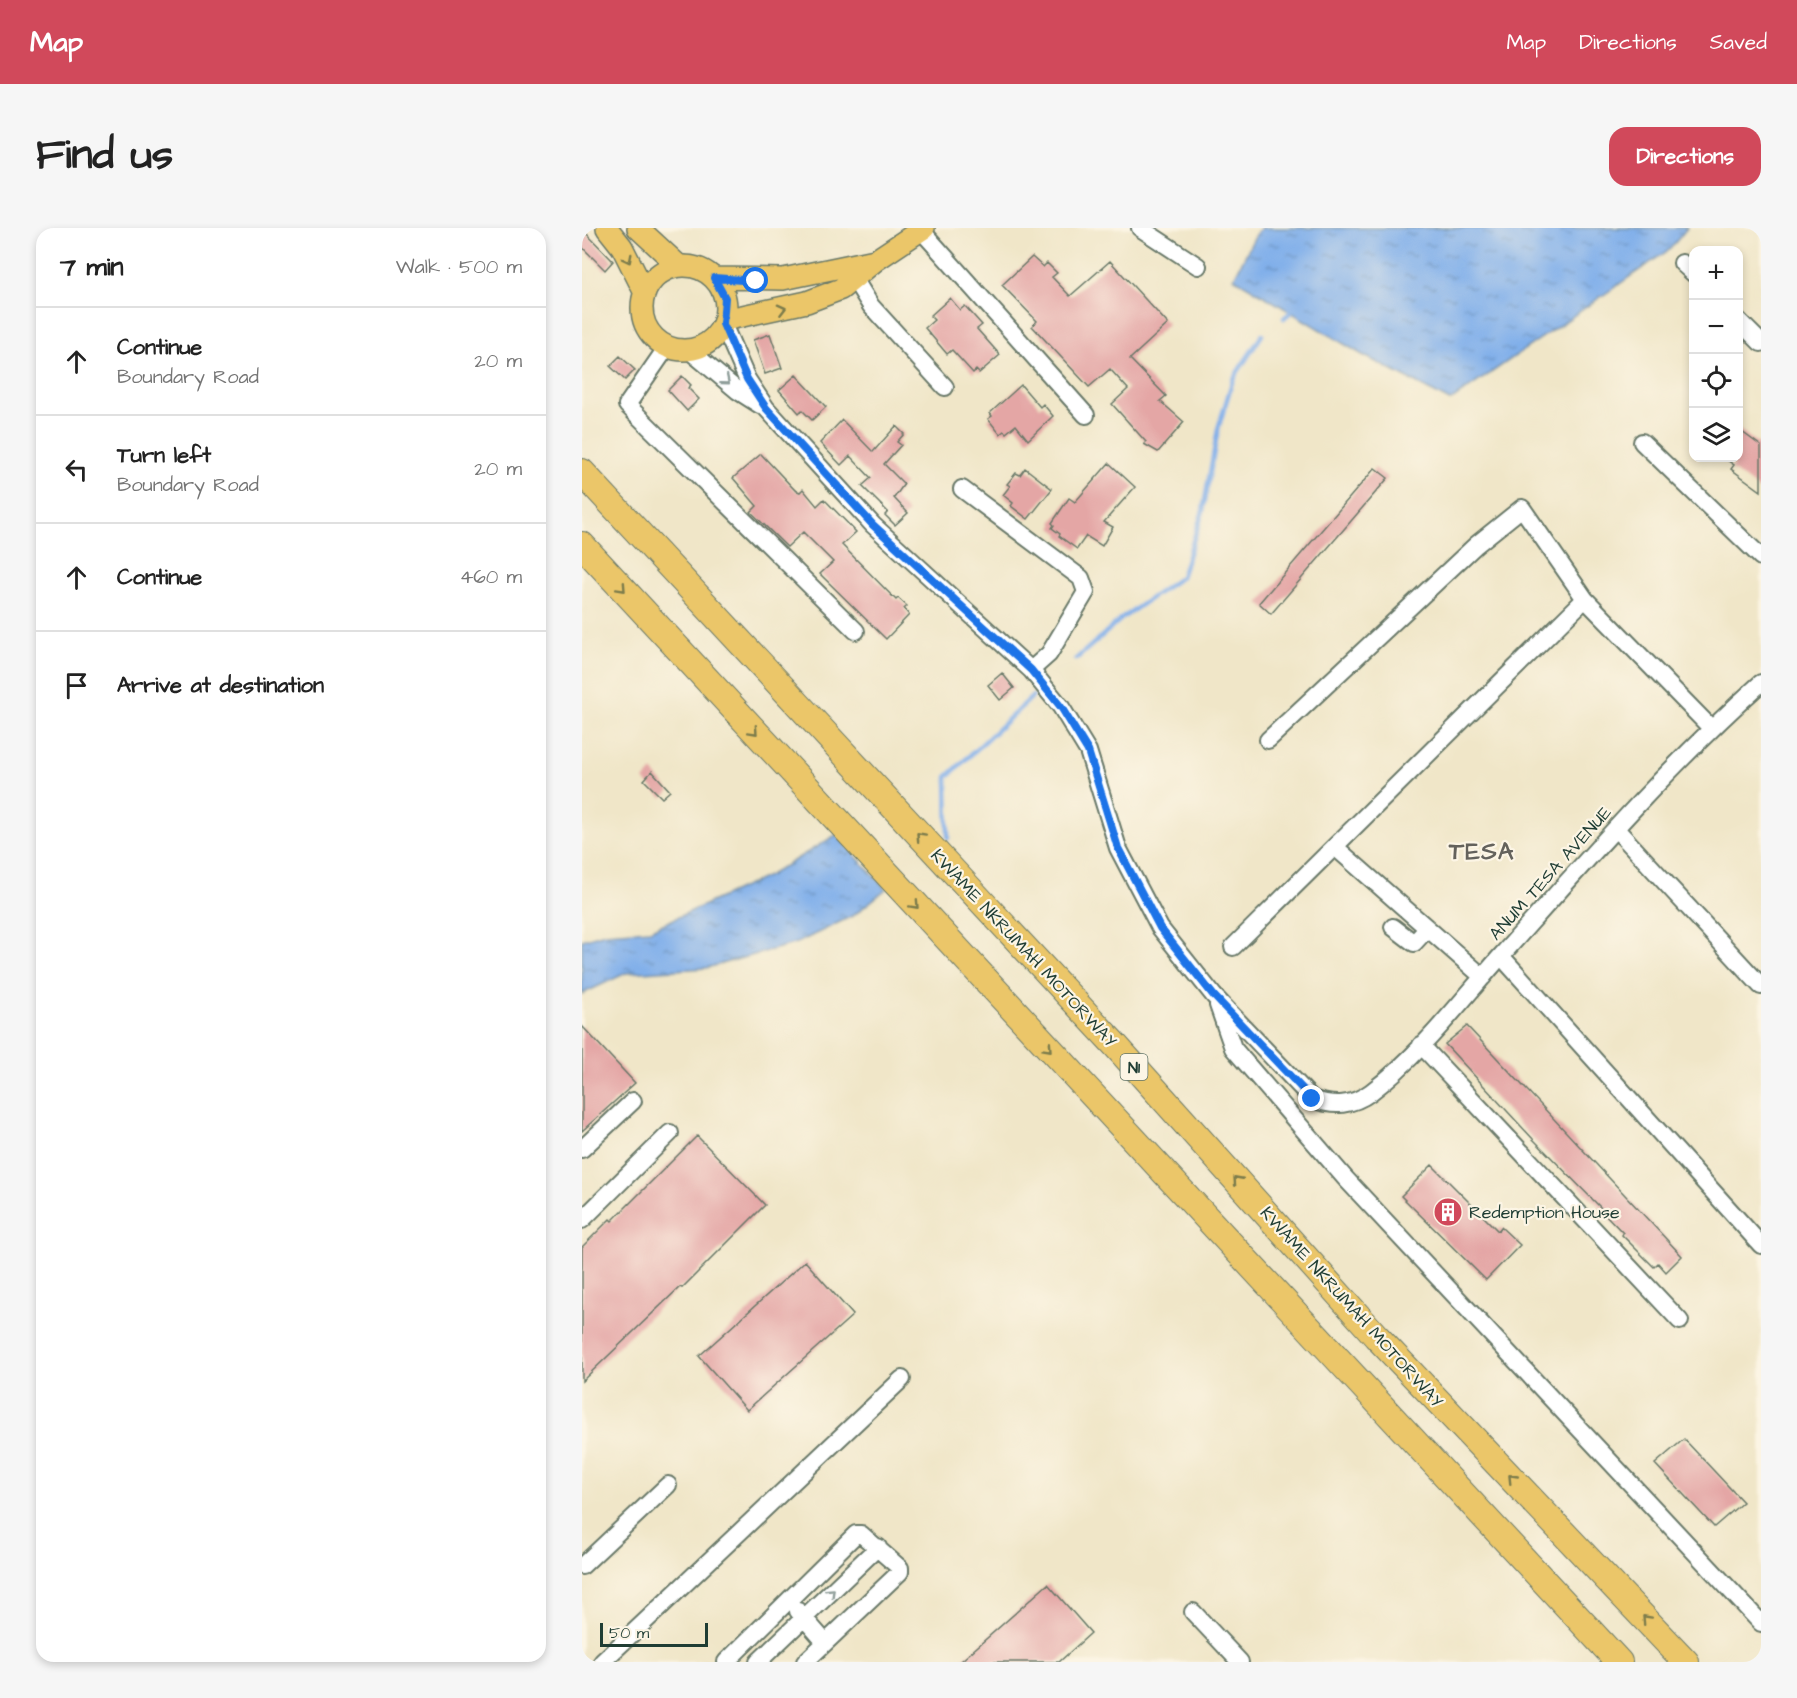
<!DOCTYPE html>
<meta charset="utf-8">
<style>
:root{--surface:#fff;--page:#f6f6f6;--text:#222;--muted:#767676;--line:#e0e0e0;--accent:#d1495b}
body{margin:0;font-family:"Architects Daughter",sans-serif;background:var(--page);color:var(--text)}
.controls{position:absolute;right:18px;top:18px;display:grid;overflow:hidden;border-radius:12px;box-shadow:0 3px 9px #0003}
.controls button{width:54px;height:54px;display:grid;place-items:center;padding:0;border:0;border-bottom:2px solid var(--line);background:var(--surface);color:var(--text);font:30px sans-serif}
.scale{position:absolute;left:18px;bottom:15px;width:108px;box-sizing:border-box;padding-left:6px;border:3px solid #1f3d34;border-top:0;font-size:16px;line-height:21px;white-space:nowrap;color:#1f3d34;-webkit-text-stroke:4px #fcf5e5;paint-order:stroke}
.stop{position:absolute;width:18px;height:18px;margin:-14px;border:4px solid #1a73e8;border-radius:50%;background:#fff}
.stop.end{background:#1a73e8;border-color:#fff;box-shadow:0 2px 6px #0008}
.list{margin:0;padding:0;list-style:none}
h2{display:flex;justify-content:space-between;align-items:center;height:78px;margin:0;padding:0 24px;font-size:26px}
h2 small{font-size:20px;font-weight:400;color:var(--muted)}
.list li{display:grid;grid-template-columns:39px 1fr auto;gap:18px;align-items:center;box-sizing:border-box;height:108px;padding:0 24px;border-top:2px solid var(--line)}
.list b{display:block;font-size:22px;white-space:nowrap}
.list p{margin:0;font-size:20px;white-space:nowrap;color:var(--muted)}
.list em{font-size:20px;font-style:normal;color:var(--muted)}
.icon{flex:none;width:33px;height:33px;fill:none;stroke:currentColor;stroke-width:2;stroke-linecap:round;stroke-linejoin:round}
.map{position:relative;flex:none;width:1179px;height:1434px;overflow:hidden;border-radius:18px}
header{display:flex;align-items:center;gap:36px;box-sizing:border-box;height:84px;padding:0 30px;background:var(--accent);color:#fff}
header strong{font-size:28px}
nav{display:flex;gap:33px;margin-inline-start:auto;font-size:21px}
.intro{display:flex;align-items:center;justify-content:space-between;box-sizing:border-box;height:144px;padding:0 36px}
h1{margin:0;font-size:42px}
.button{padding:15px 27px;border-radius:18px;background:var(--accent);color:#fff;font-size:21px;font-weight:700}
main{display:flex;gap:36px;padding:0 36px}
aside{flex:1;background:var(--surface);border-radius:18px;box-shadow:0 3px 9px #0003}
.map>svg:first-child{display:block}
</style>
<header>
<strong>Map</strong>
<nav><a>Map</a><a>Directions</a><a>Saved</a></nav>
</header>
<div class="intro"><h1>Find us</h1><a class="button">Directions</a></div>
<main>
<aside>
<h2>7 min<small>Walk · 500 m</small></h2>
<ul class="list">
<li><svg class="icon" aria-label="ahead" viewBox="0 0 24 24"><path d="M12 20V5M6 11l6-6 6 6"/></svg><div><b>Continue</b><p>Boundary Road</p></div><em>20 m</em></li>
<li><svg class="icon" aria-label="left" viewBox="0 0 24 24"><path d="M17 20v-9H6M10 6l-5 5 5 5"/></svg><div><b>Turn left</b><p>Boundary Road</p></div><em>20 m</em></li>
<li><svg class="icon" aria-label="ahead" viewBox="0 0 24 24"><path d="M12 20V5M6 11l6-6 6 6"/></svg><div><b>Continue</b></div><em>460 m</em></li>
<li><svg class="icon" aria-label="arrive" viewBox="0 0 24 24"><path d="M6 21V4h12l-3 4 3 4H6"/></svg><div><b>Arrive at destination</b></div></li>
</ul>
</aside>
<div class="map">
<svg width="1179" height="1434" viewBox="0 0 1179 1434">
<defs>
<pattern id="water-ripples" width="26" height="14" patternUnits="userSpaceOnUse" patternTransform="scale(1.5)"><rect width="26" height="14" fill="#80afea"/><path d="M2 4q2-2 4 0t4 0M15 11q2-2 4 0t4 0" fill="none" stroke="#6890be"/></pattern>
</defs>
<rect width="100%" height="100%" fill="#fcf5e5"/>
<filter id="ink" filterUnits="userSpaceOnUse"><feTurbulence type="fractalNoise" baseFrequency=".0167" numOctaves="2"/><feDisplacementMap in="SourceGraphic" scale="12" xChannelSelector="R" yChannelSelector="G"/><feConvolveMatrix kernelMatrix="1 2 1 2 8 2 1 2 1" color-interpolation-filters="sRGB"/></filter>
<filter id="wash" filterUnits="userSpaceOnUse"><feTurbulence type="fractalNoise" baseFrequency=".008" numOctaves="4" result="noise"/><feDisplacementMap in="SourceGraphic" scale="24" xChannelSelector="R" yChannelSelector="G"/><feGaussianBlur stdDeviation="1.35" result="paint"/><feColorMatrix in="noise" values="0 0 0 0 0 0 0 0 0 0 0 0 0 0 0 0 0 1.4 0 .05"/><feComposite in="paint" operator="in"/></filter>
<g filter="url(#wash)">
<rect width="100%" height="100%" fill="#f0e6c8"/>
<path fill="url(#water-ripples)" stroke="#50768f" stroke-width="1.5" d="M 680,0 L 1105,0 L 1088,21 L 868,173 L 779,126 L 652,50 L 675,4 Z
M 254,607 L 304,661 L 272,687 L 215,715 L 124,740 L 44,745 L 0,766 L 0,712 L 23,705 L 68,702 L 188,647 Z"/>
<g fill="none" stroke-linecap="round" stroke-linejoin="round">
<path stroke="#80afea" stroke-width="4.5" d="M 702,90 L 709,84
M 494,431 L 539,391 L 599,349 L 621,283 L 636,201 L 651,151 L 680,107
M 366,610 L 365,549 L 451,468"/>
</g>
<g id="blocks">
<path fill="#e4a6a5" d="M 0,1 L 31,33 L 23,42 L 0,19 Z
M 450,29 L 461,39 L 465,35 L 475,45 L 470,49 L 488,68 L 528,33 L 586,96 L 548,131 L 584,168 L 578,173 L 602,194 L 576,224 L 562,216 L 564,214 L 530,176 L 546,161 L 528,141 L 507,159 L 450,98 L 455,93 L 420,57 Z
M 368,70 L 378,82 L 383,78 L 400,97 L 395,101 L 418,127 L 397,145 L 394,142 L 391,145 L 370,122 L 365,126 L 343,100 L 352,92 L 348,88 Z
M 188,106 L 200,140 L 183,146 L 171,112 Z
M 38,128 L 53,142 L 43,152 L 28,138 Z
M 214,147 L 244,179 L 230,192 L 220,182 L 217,185 L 197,162 Z
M 100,148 L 109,157 L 106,160 L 117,171 L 105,183 L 86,162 Z
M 439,157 L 458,179 L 461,176 L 471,188 L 446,212 L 434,197 L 424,205 L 422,203 L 418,206 L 406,191 L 410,188 L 408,185 Z
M 260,192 L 291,224 L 314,198 L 322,206 L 315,214 L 319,217 L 302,236 L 322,256 L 312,270 L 326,285 L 313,297 L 303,287 L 306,284 L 280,258 L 289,250 L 268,228 L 259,237 L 238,215 Z
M 1156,201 L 1179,218 L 1179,263 L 1149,241 L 1152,237 L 1142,230 L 1156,230 Z
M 179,226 L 213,262 L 218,264 L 221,261 L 235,278 L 242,271 L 274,304 L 260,317 L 314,372 L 316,370 L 325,378 L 322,381 L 327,387 L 304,411 L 238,346 L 251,334 L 221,304 L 205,319 L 169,284 L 175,278 L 151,250 Z
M 527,235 L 553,259 L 522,294 L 531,299 L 520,318 L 504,308 L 495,321 L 477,308 L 478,306 L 470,300 L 472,297 L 470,295 L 487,270 L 493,274 Z
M 443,240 L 470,261 L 446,291 L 429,278 L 431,275 L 421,267 L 428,258 L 425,256 L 434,245 L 438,247 Z
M 793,240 L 806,250 L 689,386 L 677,375 Z
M 420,445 L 432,460 L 418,472 L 406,457 Z
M 70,543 L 88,563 L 80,570 L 62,552 Z
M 0,798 L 53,855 L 0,903 Z
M 885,798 L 1100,1028 L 1084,1044 L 1076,1035 L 1072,1039 L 1040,1007 L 1041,1005 L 1019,982 L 1020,981 L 951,911 L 863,816 Z
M 115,908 L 183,977 L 100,1060 L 98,1059 L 0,1153 L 0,1019 L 28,991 L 30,993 Z
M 850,937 L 916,1003 L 919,999 L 938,1017 L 904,1052 L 819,968 Z
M 223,1033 L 271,1087 L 165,1182 L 117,1128 Z
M 1102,1211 L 1161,1274 L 1132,1299 L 1073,1236 Z
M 466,1356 L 509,1405 L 477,1434 L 378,1434 Z"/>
</g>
</g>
<g filter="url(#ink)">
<use href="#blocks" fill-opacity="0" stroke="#687868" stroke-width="1.5"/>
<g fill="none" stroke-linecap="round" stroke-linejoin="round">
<g stroke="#687868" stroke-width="20">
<path id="minor" d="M 558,0 L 616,38
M 339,2 L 504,187
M 1100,35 L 1112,46
M 273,52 L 289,78 L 363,159
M 1156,92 L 1179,115
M 141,96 L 165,151 L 184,180 L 291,297 L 449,442 L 479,479 L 506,523 L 536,620 L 578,700 L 632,768 L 730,871 C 752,879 770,878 789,864 C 837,828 879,773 918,729 C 1002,635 1085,539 1179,455
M 85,119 L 45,177 L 274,403
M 107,122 L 156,163 L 178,177
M 1060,214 L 1179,329
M 380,261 L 499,350 L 504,364 L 467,426 L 449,442
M 686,512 L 894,317 L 940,280 L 1003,371 L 1129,500
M 1034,601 L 1179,758
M 753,619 L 901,749
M 811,699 L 832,715 L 845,701
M 651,719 L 1003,371
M 919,728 L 1179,1017
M 636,777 L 651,820 L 763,950 L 1179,1395
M 839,817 L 1098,1093
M 0,921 L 51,873
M 0,992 L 88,905
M 0,1338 L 86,1257
M 216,1383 L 243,1414
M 611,1384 L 658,1434
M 20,1434 L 320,1151
M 144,1434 L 274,1306 L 279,1306 L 318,1340 L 318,1344 L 223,1434
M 176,1434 L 296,1319"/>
</g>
<g stroke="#687868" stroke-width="24">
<path id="major" d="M 25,0 L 40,19 L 63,65
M 56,0 L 97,38
M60 80a42 42 0 1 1 84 0a42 42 0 1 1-84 0Z
M 132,50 L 201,51 L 293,32
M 142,92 L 225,74 L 259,61 L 294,32 L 342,0"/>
</g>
<g stroke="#687868" stroke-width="28">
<path id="highway" d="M 0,244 L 534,818 L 794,1108 L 1104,1434
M 0,317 L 1037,1434"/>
</g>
<use href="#minor" stroke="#fff" stroke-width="16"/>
<use href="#major" stroke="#ebc669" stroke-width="21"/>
<use href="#highway" stroke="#ebc669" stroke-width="26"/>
</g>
<defs><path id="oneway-chevron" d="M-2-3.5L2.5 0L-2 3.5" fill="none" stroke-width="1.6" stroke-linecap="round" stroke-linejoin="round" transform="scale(1.5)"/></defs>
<g stroke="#7b7b4c">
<use href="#oneway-chevron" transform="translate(46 31) rotate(63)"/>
<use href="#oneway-chevron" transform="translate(200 81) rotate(-14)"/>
<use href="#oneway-chevron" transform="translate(40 360) rotate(47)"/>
<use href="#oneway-chevron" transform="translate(172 503) rotate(47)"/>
<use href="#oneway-chevron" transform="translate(338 608) rotate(-133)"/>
<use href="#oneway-chevron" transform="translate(333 677) rotate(47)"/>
<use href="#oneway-chevron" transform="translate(466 820) rotate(47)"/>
<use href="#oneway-chevron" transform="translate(655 952) rotate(-132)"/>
<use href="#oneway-chevron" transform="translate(930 1250) rotate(-134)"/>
<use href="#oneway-chevron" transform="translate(1064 1391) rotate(-133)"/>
</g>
<g stroke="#8f9e9a">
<use href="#oneway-chevron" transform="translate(144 153) rotate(40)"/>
<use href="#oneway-chevron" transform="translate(249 1364) rotate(-44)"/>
</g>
</g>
<g fill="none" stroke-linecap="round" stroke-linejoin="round" filter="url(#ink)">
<path stroke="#1a73e8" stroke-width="8" d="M 174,53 L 132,50 L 143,70 L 141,96 L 165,151 L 184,180 L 291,297 L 449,442 L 479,479 L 506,523 L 536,620 L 578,700 L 632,768 L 730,871"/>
</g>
<defs>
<g id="building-disc" transform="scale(1.5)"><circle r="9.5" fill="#d1495b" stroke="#fcf5e5"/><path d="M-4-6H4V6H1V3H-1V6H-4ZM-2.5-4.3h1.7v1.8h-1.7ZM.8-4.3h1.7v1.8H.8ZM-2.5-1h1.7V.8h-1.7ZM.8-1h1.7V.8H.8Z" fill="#fff"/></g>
</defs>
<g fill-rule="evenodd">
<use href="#building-disc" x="866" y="984"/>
</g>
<g text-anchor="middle" stroke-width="4.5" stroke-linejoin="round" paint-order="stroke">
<rect fill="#fcf5e5" stroke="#617469" stroke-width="1.5" x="538.5" y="826" width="27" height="26" rx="4.5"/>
<g font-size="16" font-weight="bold" fill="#1f3d34">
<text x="552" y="845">N1</text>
</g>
<g font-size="18" fill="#1f3d34" stroke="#fcf5e5">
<text transform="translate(968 645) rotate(-48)" y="6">ANUM TESA AVENUE</text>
<text transform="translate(442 720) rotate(47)" y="6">KWAME NKRUMAH MOTORWAY</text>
<text transform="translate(770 1079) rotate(48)" y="6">KWAME NKRUMAH MOTORWAY</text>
</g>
<g font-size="18" fill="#1f3d34" stroke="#fcf5e5" text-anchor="start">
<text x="887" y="990">Redemption House</text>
</g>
<g font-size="24" font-weight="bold" letter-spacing="1.5" fill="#64625c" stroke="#fcf5e5">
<text x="900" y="631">TESA</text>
</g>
</g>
</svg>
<div class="controls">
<button>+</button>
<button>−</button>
<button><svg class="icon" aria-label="locate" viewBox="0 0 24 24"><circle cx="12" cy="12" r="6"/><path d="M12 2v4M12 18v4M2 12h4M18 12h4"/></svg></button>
<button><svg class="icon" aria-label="layers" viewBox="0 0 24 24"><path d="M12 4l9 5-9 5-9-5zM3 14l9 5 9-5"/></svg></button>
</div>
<div class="scale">50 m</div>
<div class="stop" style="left:174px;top:53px"></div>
<div class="stop end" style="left:730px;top:871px"></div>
</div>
</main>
